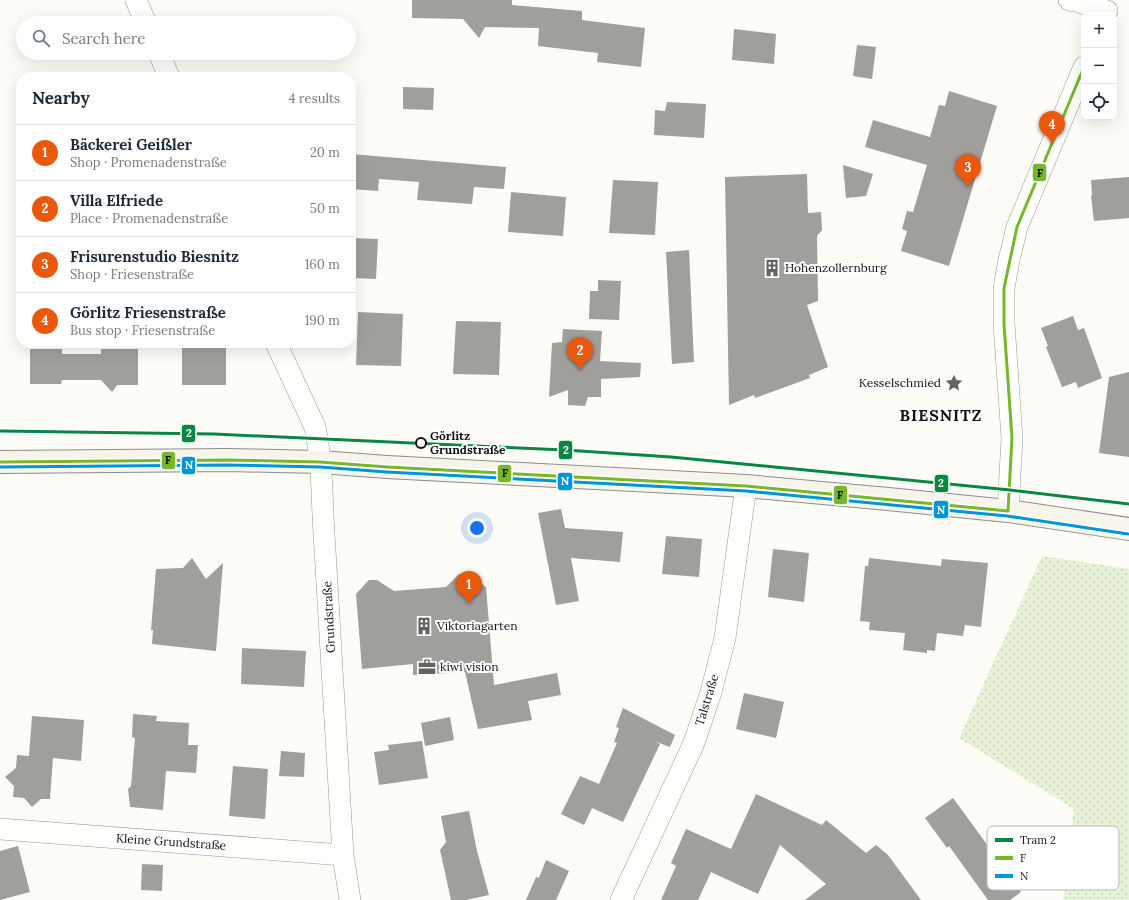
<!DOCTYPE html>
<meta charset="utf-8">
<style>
:root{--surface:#fff;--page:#f6f6f7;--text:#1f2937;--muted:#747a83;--line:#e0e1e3;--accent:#ea580c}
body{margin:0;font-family:Lora,serif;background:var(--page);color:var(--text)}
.controls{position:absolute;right:12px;top:12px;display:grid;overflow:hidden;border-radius:8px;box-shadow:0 4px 16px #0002}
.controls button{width:36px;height:36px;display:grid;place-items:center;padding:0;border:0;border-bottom:1px solid var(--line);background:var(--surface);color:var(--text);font:20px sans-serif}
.you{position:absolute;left:477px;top:528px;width:14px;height:14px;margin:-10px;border:3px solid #fff;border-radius:50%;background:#1a73e8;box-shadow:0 0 0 6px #1a73e833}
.badge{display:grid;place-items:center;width:26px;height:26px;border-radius:50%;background:var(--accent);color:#fff;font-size:13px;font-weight:700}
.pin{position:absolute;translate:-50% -33px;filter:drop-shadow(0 1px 2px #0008)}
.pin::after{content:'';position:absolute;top:21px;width:14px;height:12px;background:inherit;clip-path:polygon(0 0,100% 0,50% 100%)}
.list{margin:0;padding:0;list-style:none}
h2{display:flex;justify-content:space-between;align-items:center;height:52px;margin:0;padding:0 16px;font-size:17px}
h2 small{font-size:13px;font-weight:400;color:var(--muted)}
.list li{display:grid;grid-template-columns:26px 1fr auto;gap:12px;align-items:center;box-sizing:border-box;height:56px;padding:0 16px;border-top:1px solid var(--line)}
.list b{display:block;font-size:15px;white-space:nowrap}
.list p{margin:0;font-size:13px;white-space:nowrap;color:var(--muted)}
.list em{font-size:13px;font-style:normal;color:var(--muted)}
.icon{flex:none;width:22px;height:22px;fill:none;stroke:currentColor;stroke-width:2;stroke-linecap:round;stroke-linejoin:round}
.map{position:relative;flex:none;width:1129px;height:900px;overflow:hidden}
.search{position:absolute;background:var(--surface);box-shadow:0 4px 16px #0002;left:16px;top:16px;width:340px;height:44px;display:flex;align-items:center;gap:10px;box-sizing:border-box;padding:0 14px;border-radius:22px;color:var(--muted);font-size:15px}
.panel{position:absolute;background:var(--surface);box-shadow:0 4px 16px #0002;left:16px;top:72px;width:340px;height:276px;border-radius:16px}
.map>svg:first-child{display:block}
</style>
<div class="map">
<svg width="1129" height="900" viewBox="0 0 1129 900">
<defs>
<pattern id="grass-dots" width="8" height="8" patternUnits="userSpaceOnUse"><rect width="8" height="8" fill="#e7f3d7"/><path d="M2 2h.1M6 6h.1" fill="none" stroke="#c5cfb8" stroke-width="1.8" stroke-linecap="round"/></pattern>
</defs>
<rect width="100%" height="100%" fill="#fdfcf7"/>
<path fill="url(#grass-dots)" d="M 1042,556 L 1129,569 L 1129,900 L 1063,900 L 1074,809 L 959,738 Z"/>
<path fill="#a19f9c" d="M 412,0 L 512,0 L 512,5 L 582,11 L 582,20 L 645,28 L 641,67 L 597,62 L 598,53 L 538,46 L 539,28 L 485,27 L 479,38 L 463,19 L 412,18 Z
M 734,29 L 776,34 L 774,64 L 732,60 Z
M 857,45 L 876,47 L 872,79 L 853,76 Z
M 403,87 L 434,88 L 433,110 L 403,109 Z
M 949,91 L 997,106 L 949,266 L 901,251 L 907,231 L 902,229 L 907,211 L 913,212 L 927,165 L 865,147 L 873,120 L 930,137 L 939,105 L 945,106 Z
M 667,102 L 706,104 L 704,138 L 654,135 L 655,110 L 665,111 Z
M 351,154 L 506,167 L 504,189 L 474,187 L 472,204 L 417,200 L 419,182 L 379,179 L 378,191 L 351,189 Z
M 843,165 L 873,174 L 866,196 L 846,198 Z
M 807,174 L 808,213 L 821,212 L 822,230 L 817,236 L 818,301 L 807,305 L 828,367 L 809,375 L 810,378 L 755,398 L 754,395 L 729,405 L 725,177 Z
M 1129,177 L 1129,218 L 1094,221 L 1091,196 L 1092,195 L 1091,180 Z
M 613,180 L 658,182 L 655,235 L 609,233 Z
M 511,192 L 566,197 L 563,236 L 508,232 Z
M 351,238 L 378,239 L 376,279 L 351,278 Z
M 689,250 L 694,362 L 672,364 L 666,252 Z
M 598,280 L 621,281 L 619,320 L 589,319 L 590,291 L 598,291 Z
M 358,312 L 403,314 L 401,366 L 356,365 Z
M 1073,316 L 1078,330 L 1084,328 L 1102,378 L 1078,388 L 1076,382 L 1062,387 L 1046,347 L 1048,346 L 1041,328 Z
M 456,321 L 501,322 L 499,375 L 453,374 Z
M 563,329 L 602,331 L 600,361 L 641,363 L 640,377 L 601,379 L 601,397 L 588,397 L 585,406 L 568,405 L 568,390 L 549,397 L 552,343 L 562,342 Z
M 182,346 L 226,346 L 226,385 L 182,385 Z
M 30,349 L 62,349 L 62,354 L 101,354 L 101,349 L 138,349 L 138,385 L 117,385 L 112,392 L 101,380 L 62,380 L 61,384 L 30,384 Z
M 1129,372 L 1129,457 L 1099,453 L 1109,377 Z
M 561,509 L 565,528 L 623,532 L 620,562 L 571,558 L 579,601 L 556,605 L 538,513 Z
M 666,536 L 702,539 L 699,577 L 662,574 Z
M 773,549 L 809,553 L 804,602 L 768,597 Z
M 192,558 L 206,579 L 223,563 L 216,651 L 152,644 L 153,630 L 151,630 L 156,569 L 183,568 Z
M 869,558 L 941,566 L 942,559 L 988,563 L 981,627 L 965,625 L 963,636 L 937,633 L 935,651 L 927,650 L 927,653 L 903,650 L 905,633 L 869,630 L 870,622 L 860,621 L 865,566 L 868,566 Z
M 468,573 L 486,587 L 494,685 L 557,673 L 561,695 L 528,701 L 532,720 L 478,729 L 465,672 L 413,675 L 413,664 L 362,669 L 356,594 L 369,580 L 377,580 L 394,591 L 446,587 L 459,574 Z
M 242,648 L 306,651 L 304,687 L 241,684 Z
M 744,693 L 784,702 L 776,738 L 736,729 Z
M 623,708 L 675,735 L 670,747 L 654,741 L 660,744 L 623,822 L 592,808 L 584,825 L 561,814 L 580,776 L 599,784 L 617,743 L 614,742 L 619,728 L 616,727 Z
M 133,714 L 157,716 L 156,721 L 189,723 L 188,745 L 198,745 L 196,773 L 166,771 L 163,810 L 130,807 L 128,789 L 131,786 L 135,738 L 132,737 Z
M 32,716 L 84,720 L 81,761 L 53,758 L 50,799 L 41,799 L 32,807 L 24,798 L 13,797 L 14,786 L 5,777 L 16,768 L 17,755 L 29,756 Z
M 450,717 L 454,740 L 425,746 L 421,723 Z
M 422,741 L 428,778 L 379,785 L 374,752 L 389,750 L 388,745 Z
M 281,751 L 305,753 L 304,777 L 279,776 Z
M 233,766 L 268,769 L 265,819 L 229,816 Z
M 756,794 L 822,825 L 826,820 L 866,853 L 876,845 L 888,855 L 921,900 L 805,900 L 826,884 L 780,845 L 758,894 L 711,872 L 698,900 L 661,900 L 676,866 L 671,863 L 686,829 L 731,849 Z
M 953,798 L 991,850 L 990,851 L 1021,892 L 1010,900 L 988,900 L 949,846 L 947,848 L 925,818 Z
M 469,811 L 477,851 L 489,895 L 466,900 L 451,900 L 440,850 L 446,842 L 441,816 Z
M 18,846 L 30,892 L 0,900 L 0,851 Z
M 546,860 L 569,871 L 556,900 L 526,900 L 536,877 L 539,878 Z
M 142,864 L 163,865 L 162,891 L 141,890 Z"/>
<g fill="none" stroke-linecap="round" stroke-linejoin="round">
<g stroke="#979795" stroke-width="22">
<path id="minor" d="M 136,0 L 146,23
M 1069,0 L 1076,1 L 1107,11
M 159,53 L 169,77
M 276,343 L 315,427 C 321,456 322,487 323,516 L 343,855 L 350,900
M 1008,511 L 1012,438 L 1004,324 L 1004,288 L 1009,260 L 1017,227 L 1084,67
M 0,829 L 343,855
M 621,900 L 694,743 L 711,692 L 725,638 L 746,486"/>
</g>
<g stroke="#8e8d8b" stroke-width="24">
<path id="secondary" d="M 0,462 L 227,460 L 320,462 L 387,467 L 672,482 L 746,486 L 888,499 L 1008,511 L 1129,529"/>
</g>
<use href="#minor" stroke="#fffffe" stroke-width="21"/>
<use href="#secondary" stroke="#f6f4eb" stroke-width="22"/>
<g stroke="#fff" stroke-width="6">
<path id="bus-1" d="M 0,462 L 227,460 L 320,462 L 387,467 L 746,486 L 1008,511
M 1008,511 L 1012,438 L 1004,324 L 1004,288 L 1017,227 L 1084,67"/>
</g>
<g stroke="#fff" stroke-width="6">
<path id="bus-2" d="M 0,467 L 227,465 L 320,467 L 387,472 L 746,491 L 1007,516 L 1128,534"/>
</g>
<use href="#bus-1" stroke="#76b82a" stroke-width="3"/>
<use href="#bus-2" stroke="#0095db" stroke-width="3"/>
<g stroke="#fff" stroke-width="6">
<path id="tram-1" d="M 0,431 L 214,434 L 565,450 L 671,457 L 1010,490 L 1129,504"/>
</g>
<use href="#tram-1" stroke="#088742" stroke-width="3"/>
</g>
<defs>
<g id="building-bare" transform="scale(1.38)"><path d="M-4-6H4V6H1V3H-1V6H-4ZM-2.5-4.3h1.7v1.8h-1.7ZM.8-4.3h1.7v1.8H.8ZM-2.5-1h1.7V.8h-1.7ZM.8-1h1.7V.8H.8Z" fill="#646362" stroke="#fff" stroke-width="2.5" paint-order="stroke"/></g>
<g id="sight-bare" transform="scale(1.38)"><path d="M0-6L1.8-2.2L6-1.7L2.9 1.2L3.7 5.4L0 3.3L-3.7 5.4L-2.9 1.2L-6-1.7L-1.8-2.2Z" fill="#646362" stroke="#fff" stroke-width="2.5" paint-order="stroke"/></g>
<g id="office-bare" transform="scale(1.38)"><path d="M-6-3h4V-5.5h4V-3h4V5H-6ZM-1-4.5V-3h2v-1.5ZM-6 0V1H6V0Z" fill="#646362" stroke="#fff" stroke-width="2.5" paint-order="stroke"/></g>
</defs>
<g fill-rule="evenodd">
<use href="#building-bare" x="772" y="268"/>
<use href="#sight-bare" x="954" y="383"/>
<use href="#building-bare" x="424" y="626"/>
<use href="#office-bare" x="427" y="667"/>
</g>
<circle fill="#fff" stroke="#111" stroke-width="2" cx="421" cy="443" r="5"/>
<g text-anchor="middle" stroke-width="4" stroke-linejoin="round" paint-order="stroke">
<g font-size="12" fill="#111" stroke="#fff" text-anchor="start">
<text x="785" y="272">Hohenzollernburg</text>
<text x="941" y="387" text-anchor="end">Kesselschmied</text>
<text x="437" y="630">Viktoriagarten</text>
<text x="440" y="671">kiwi vision</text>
</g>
<g font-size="12" font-weight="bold" fill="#111" stroke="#fff" text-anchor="start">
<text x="430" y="440">Görlitz<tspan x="430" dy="14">Grundstraße</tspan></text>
</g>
<g font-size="12" fill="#111" stroke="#fff">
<text transform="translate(329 617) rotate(-93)" y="4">Grundstraße</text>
<text transform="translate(707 700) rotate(-73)" y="4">Talstraße</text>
<text transform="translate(171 842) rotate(4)" y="4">Kleine Grundstraße</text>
</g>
<g font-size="16" font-weight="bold" letter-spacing="1" fill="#111" stroke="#fff">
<text x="941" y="421">BIESNITZ</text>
</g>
</g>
<rect x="987" y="826" width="132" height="64" rx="6" fill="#fff" stroke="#b8b8b8" stroke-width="1"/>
<rect x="995" y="838" width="18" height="4" fill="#088742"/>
<rect x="995" y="856" width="18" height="4" fill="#76b82a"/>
<rect x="995" y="874" width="18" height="4" fill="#0095db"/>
<g font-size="11" fill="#111">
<text x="1020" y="844">Tram 2</text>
<text x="1020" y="862">F</text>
<text x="1020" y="880">N</text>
</g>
<g stroke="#fff" stroke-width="1.5">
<rect x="1032" y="163" width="15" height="19" rx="4" fill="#76b82a"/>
<rect x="181" y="424" width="15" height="19" rx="4" fill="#088742"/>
<rect x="558" y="440" width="15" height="20" rx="4" fill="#088742"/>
<rect x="161" y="451" width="15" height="19" rx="4" fill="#76b82a"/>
<rect x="181" y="456" width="15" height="19" rx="4" fill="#0095db"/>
<rect x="497" y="464" width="15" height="19" rx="4" fill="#76b82a"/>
<rect x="557" y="472" width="16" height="19" rx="4" fill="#0095db"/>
<rect x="934" y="474" width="15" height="19" rx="4" fill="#088742"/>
<rect x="833" y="485" width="15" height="20" rx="4" fill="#76b82a"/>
<rect x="933" y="500" width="16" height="19" rx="4" fill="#0095db"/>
</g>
<g font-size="11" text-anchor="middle" font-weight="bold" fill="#fff">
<text x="189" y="437">2</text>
<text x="566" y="454">2</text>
<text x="189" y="469">N</text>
<text x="565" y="485">N</text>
<text x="941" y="487">2</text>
<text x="941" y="514">N</text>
</g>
<g font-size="11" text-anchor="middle" font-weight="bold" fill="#111">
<text x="1040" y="177">F</text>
<text x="168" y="464">F</text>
<text x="505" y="477">F</text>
<text x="840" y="499">F</text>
</g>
</svg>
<div class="controls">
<button>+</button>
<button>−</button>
<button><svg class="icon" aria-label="locate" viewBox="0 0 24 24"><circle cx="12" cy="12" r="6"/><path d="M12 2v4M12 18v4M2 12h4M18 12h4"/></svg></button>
</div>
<div class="you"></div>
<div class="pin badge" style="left:469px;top:604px">1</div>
<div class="pin badge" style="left:580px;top:370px">2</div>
<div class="pin badge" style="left:968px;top:187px">3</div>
<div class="pin badge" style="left:1052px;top:144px">4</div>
<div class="search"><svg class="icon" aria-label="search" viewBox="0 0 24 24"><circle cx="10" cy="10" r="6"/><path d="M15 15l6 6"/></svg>Search here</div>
<section class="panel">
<h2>Nearby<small>4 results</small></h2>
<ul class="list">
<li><span class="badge">1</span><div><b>Bäckerei Geißler</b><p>Shop · Promenadenstraße</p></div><em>20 m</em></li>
<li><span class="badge">2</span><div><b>Villa Elfriede</b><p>Place · Promenadenstraße</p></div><em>50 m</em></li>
<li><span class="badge">3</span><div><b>Frisurenstudio Biesnitz</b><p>Shop · Friesenstraße</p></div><em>160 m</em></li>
<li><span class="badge">4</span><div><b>Görlitz Friesenstraße</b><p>Bus stop · Friesenstraße</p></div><em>190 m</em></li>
</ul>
</section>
</div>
